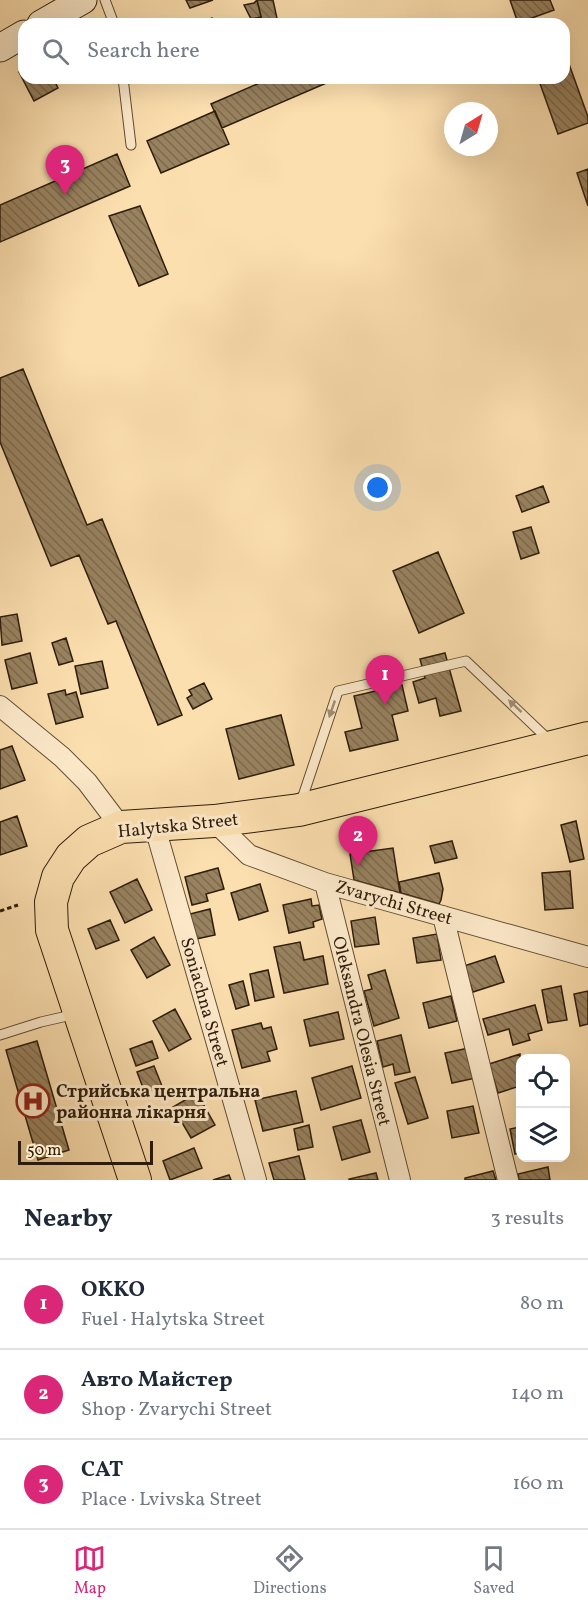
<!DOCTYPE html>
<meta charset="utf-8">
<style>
:root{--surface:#fff;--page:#f6f6f7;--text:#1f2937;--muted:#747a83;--line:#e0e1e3;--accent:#db2777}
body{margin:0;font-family:Vollkorn,serif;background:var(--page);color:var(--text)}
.controls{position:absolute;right:18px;bottom:18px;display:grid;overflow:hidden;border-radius:12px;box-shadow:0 6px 24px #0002}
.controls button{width:54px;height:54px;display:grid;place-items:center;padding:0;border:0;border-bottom:2px solid var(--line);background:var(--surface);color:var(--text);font:30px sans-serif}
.compass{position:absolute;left:444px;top:102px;width:54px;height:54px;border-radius:50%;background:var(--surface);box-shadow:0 6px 24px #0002;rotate:37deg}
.scale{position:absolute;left:18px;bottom:15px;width:135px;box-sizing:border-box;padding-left:6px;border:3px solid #2e1d0b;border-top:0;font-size:16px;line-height:21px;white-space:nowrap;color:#2e1d0b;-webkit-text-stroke:4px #fdeacb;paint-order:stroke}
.you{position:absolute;left:378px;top:488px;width:21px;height:21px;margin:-15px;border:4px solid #fff;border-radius:50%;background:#1a73e8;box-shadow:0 0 0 9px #1a73e833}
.badge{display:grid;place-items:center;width:39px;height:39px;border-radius:50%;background:var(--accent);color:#fff;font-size:20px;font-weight:700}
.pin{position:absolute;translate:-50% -50px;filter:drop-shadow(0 2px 3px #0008)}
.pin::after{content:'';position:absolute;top:32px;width:21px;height:18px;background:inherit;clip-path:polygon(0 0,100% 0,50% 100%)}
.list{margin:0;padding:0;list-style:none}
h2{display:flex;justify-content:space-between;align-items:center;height:78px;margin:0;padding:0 24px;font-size:26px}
h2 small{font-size:20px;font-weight:400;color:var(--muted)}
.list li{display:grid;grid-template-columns:39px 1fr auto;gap:18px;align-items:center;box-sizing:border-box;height:90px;padding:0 24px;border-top:2px solid var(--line)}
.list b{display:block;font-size:22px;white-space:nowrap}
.list p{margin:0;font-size:20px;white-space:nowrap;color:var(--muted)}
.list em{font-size:20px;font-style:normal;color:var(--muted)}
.icon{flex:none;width:33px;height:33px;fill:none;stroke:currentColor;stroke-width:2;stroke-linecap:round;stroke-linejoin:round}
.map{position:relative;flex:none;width:588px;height:1180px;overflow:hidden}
.search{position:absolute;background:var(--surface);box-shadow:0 6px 24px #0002;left:18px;right:18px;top:18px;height:66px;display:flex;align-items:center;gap:15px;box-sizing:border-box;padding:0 21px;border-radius:18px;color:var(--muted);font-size:22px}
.sheet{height:348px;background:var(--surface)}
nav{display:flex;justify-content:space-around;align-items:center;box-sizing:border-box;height:84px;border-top:2px solid var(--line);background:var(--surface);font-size:16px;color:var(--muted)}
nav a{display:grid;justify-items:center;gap:3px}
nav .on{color:var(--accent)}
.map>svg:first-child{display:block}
</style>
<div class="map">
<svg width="588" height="1180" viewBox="0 0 588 1180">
<defs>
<pattern id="building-back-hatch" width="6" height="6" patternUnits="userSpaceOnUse" patternTransform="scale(1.5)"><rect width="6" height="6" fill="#998260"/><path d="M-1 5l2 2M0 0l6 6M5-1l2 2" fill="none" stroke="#7d6a4d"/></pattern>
</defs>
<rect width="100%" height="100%" fill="#fcdfaf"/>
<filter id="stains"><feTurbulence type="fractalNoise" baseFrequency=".00333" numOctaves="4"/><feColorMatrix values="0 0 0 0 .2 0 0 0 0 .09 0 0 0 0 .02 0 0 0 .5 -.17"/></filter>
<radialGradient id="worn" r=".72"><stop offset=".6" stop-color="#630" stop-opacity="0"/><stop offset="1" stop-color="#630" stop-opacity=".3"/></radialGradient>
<path fill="url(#building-back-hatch)" stroke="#2e1d0b" stroke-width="1.5" d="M 186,0 L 213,0 L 190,8 Z
M 257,0 L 273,0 L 278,23 L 263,24 Z
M 257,0 L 261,17 L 251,19 L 244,5 L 254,3 Z
M 510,0 L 550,0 L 554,10 L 518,23 Z
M 212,18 L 215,24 L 200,24 Z
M 564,50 L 588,117 L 588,123 L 558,134 L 538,78 L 564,78 Z
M 24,69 L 24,78 L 53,78 L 58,88 L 34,101 L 19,72 Z
M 271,78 L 338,78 L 222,128 L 211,104 Z
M 215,111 L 229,144 L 161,173 L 147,141 Z
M 117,154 L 130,186 L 0,242 L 0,205 Z
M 588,169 L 588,206 L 577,173 Z
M 140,206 L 168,274 L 139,286 L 109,216 Z
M 23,369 L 87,525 L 102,519 L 182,715 L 158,725 L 116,621 L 108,624 L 79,555 L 51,566 L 0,442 L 0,378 Z
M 543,486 L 549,502 L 522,512 L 516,496 Z
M 531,527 L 539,553 L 521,559 L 513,532 Z
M 438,552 L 464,613 L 419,633 L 393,571 Z
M 17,614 L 22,641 L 2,645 L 0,617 Z
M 66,638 L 73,661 L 59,665 L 52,643 Z
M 30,653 L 37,683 L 12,689 L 5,660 Z
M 445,653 L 461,711 L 440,716 L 436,698 L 419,703 L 413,682 L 425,678 L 420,659 Z
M 102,661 L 108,688 L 81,694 L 75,666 Z
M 204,683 L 212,699 L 193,709 L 187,698 L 192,695 L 189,690 Z
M 402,685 L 408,711 L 392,715 L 398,740 L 350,751 L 345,732 L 362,728 L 354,696 Z
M 65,690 L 66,695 L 76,692 L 83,717 L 56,724 L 48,694 Z
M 281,715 L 294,765 L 239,779 L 226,729 Z
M 12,746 L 25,780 L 0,789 L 0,750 Z
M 17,816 L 27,846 L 0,855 L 0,822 Z
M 576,821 L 584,859 L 570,862 L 561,825 Z
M 452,841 L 457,858 L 435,863 L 430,846 Z
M 393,848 L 400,893 L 354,880 L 350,854 Z
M 218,868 L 224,889 L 206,894 L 208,901 L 192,905 L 185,877 Z
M 570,871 L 573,908 L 545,910 L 542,873 Z
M 439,873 L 443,889 L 441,900 L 439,904 L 401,893 L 399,882 Z
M 137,879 L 152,910 L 125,923 L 110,892 Z
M 260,884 L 268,911 L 239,920 L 231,893 Z
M 311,899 L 312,906 L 319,905 L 322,919 L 313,922 L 314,927 L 289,933 L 283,905 Z
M 210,909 L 215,935 L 196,939 L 190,914 Z
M 375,917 L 379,944 L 355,947 L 351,921 Z
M 110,920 L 119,940 L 96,949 L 88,929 Z
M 437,934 L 441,960 L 417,963 L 413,938 Z
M 154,937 L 170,965 L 147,978 L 131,950 Z
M 300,942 L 304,960 L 323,956 L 328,984 L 284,993 L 274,947 Z
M 495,956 L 504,982 L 473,992 L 464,966 Z
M 268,970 L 274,997 L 255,1001 L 250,974 Z
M 385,970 L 399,1018 L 374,1026 L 364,991 L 372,989 L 368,975 Z
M 243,981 L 249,1005 L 236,1009 L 229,985 Z
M 561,986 L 567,1020 L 548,1023 L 542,990 Z
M 588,991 L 588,1024 L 580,1026 L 574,994 Z
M 451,996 L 457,1021 L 429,1028 L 423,1003 Z
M 535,1005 L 542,1030 L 528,1034 L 530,1040 L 513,1045 L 509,1029 L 488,1035 L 483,1019 Z
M 175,1009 L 191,1039 L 169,1051 L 153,1021 Z
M 338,1012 L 344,1039 L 310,1046 L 304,1020 Z
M 261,1023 L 263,1029 L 271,1027 L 277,1049 L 267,1052 L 270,1061 L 242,1068 L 232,1030 Z
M 401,1035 L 410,1072 L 395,1075 L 393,1064 L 383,1067 L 377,1041 Z
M 37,1041 L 69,1150 L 38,1160 L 6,1050 Z
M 152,1041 L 158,1058 L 136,1066 L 130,1049 Z
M 469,1048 L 476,1078 L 452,1083 L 445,1053 Z
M 520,1054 L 520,1086 L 498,1093 L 489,1064 Z
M 154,1066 L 162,1086 L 145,1093 L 137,1072 Z
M 352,1066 L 361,1098 L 321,1110 L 312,1078 Z
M 415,1077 L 428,1118 L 408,1124 L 395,1083 Z
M 296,1091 L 303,1122 L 263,1131 L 255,1100 Z
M 197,1093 L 215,1125 L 191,1138 L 173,1107 Z
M 473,1106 L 479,1133 L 452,1138 L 447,1111 Z
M 361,1120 L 370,1152 L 342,1160 L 333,1127 Z
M 309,1125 L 313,1147 L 298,1150 L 294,1129 Z
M 520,1127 L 520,1153 L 515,1154 L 510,1129 Z
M 194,1148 L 202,1168 L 170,1180 L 163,1161 Z
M 299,1156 L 305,1180 L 274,1180 L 269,1163 Z
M 548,1167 L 550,1180 L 519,1180 L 518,1174 Z
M 493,1171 L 496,1180 L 465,1180 L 465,1178 Z
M 376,1173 L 378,1180 L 349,1180 L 349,1179 Z
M 229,1175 L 231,1180 L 213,1180 Z"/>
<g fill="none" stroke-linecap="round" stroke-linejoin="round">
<g stroke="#624e34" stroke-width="11">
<path id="service" d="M 105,0 L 114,24
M 123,78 L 131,145
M 301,802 L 338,691 L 466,661 L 550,741
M 0,1035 L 41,1022 L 76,1014"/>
</g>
<g stroke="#624e34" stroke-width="22">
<path id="minor" d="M 0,706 L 62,757 L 87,782 L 121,827
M 214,821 L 249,855 L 325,883 L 588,957
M 154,824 L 256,1180
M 325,883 L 400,1180
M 443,916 L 508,1180"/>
</g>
<g stroke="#2e1d0b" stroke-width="29">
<path id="secondary" d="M 41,24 L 83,0
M 0,48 L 24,34"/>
</g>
<g stroke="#2e1d0b" stroke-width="34">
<path id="trunk" d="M 135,1180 L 52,930 L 51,902 L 58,877 L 71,857 L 89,841 L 121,827 L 214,821 L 299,810 L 588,738"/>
</g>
<path stroke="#2e1d0b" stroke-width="3" stroke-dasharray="4.5 3" stroke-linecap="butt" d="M 0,911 L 18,905"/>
<use href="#service" stroke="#fdeacb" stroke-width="9"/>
<use href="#minor" stroke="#fdeacb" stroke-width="20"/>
<use href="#secondary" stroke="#fdeacb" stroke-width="27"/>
<use href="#trunk" stroke="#fcdfaf" stroke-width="32"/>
</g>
<defs><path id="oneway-solid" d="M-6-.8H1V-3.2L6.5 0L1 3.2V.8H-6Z" transform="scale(1.5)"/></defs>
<g fill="#a08e75">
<use href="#oneway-solid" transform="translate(515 706) rotate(-137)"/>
<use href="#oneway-solid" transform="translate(332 709) rotate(109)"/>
</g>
<defs>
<g id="hospital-ring" transform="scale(1.725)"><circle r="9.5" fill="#fdeacb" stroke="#8f2418" stroke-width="1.5"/><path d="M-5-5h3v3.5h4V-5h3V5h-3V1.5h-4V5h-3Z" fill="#8f2418"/></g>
</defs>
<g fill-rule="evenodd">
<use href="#hospital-ring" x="33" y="1101"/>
</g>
<g text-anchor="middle" stroke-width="6" stroke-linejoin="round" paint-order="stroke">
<g font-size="18" fill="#2e1d0b" stroke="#fdeacb">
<text transform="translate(178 825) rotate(-6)" y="6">Halytska Street</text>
<text transform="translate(394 902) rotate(16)" y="6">Zvarychi Street</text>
<text transform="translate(205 1002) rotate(74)" y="6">Soniachna Street</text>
<text transform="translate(362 1031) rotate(76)" y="6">Oleksandra Olesia Street</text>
</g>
<g font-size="18" font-weight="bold" fill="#2e1d0b" stroke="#fdeacb" text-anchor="start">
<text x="56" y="1097">Стрийська центральна<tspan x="56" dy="21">районна лікарня</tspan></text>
</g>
</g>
<rect width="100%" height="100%" filter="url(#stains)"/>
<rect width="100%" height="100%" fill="url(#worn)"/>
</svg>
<div class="controls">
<button><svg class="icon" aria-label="locate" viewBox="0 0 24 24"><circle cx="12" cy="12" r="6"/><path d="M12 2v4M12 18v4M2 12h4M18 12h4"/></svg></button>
<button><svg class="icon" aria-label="layers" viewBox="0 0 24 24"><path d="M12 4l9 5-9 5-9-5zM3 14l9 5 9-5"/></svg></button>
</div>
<svg class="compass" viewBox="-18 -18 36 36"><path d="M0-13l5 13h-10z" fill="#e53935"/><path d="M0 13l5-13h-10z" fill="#747a83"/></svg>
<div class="scale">50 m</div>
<div class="you"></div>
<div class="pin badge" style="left:385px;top:705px">1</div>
<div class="pin badge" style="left:358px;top:866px">2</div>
<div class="pin badge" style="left:65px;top:195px">3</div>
<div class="search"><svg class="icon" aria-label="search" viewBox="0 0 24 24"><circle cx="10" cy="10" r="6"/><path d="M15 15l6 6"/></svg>Search here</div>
</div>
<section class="sheet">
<h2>Nearby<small>3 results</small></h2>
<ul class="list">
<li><span class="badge">1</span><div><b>OKKO</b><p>Fuel · Halytska Street</p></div><em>80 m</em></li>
<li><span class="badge">2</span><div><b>Авто Майстер</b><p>Shop · Zvarychi Street</p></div><em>140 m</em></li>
<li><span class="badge">3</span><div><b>САТ</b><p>Place · Lvivska Street</p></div><em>160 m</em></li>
</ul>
</section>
<nav>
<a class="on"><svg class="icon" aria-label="map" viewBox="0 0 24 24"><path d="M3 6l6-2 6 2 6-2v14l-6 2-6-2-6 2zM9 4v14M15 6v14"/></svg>Map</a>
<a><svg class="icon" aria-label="directions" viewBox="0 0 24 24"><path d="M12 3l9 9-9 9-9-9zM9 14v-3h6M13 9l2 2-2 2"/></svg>Directions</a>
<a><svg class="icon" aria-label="saved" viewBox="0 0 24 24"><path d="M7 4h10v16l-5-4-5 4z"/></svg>Saved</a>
</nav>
